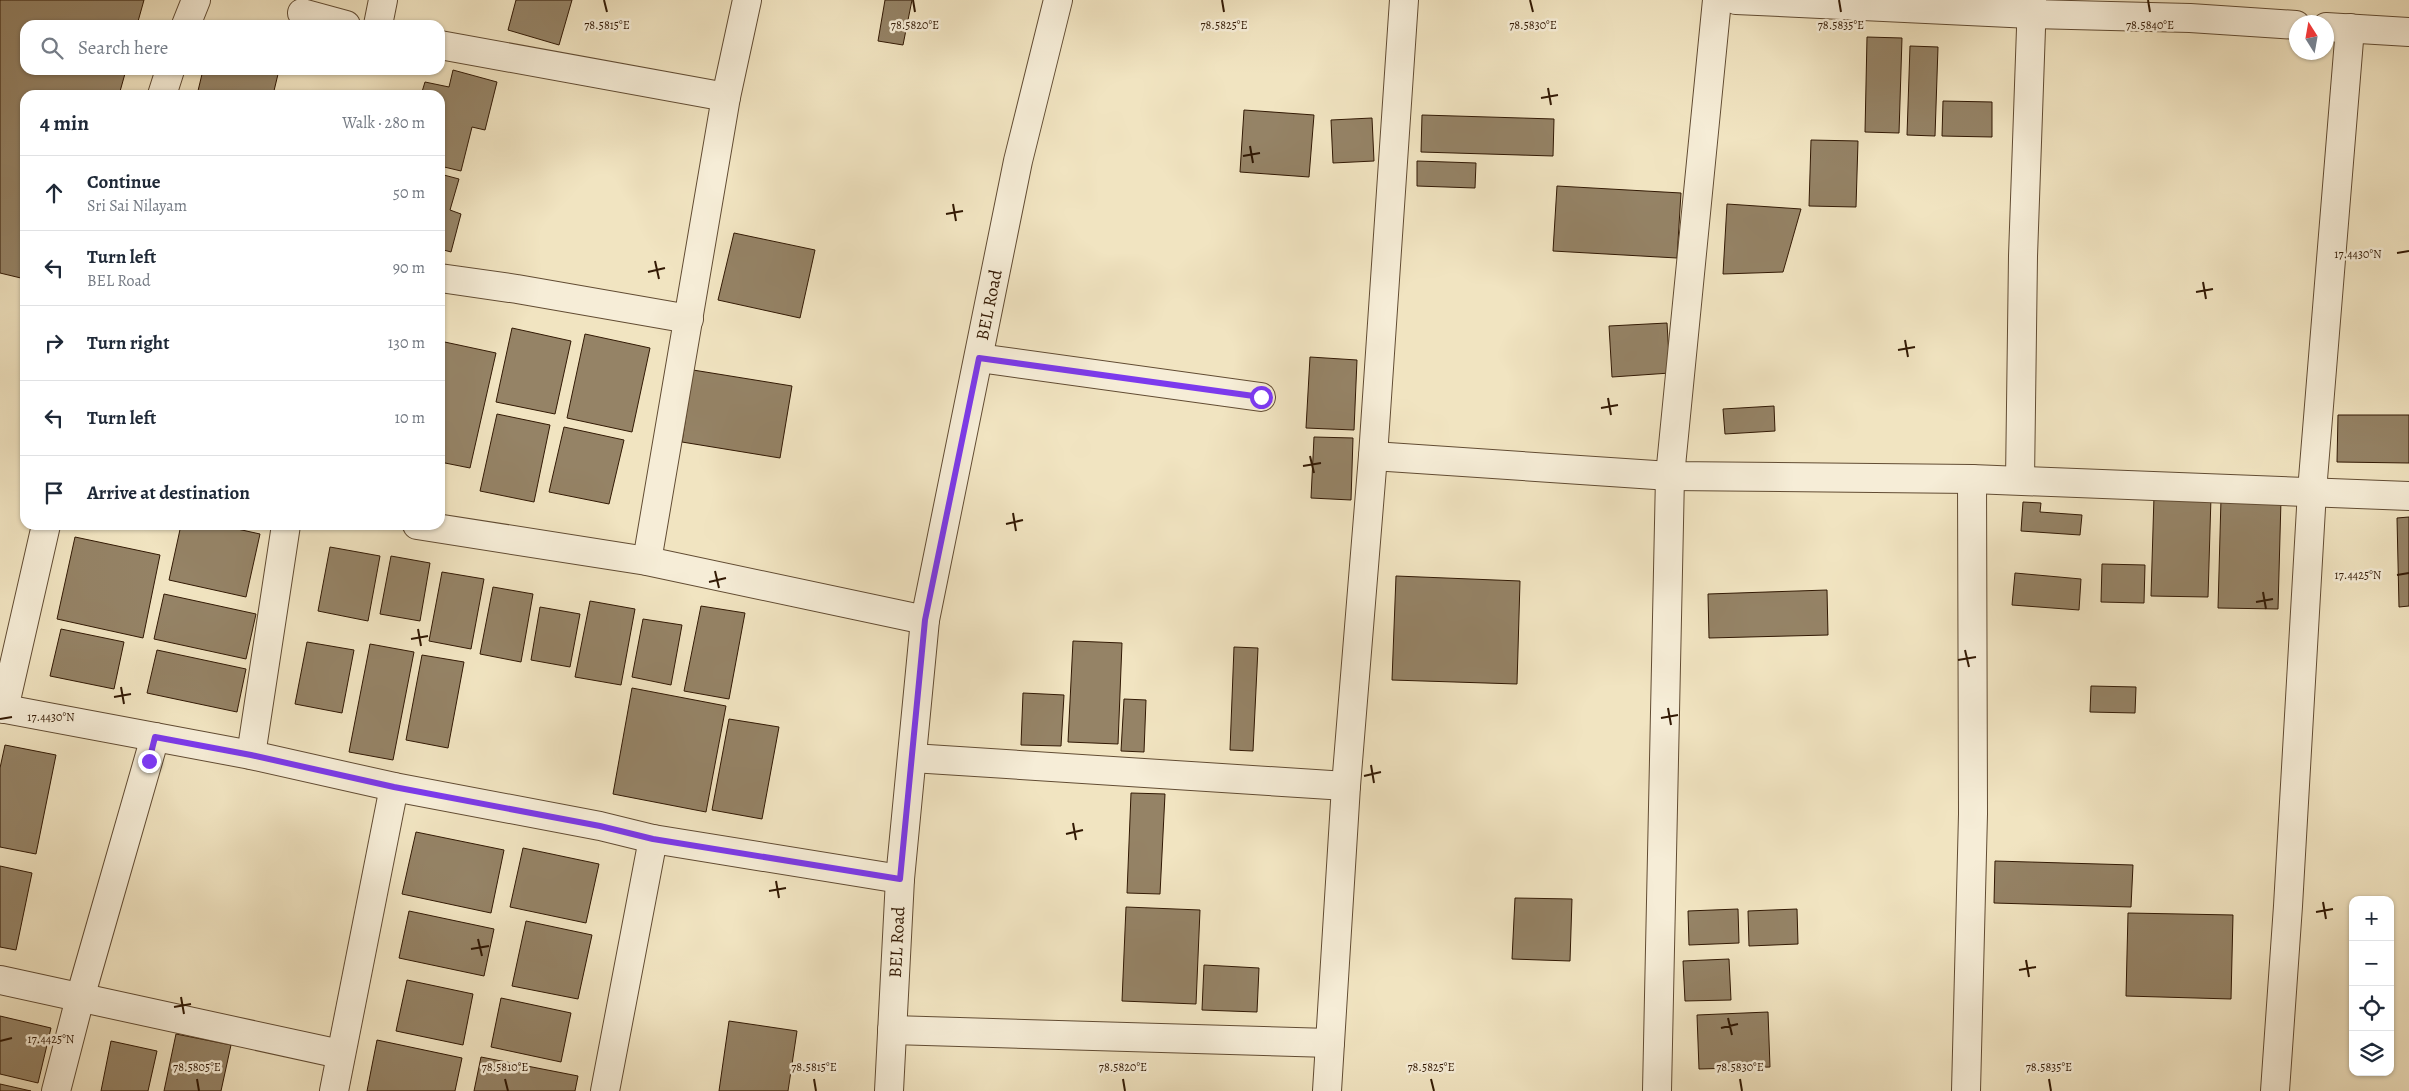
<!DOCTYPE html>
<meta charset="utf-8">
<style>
:root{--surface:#fff;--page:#f6f6f7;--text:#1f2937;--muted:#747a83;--line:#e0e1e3}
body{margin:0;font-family:Alegreya,serif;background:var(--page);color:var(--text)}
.controls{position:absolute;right:15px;bottom:15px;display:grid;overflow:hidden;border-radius:10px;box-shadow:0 1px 4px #0004}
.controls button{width:45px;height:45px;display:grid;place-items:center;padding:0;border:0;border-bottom:1px solid var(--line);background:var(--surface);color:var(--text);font:25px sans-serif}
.compass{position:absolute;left:2289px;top:15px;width:45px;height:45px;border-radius:50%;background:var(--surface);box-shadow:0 1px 4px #0004;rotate:349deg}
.stop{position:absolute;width:15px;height:15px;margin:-11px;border:4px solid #7c3aed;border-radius:50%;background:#fff}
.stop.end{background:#7c3aed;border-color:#fff;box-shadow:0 1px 5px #0008}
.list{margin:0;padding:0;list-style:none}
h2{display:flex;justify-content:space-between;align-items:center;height:65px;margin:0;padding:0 20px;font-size:21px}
h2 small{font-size:16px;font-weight:400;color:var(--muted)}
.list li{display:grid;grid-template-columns:32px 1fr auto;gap:15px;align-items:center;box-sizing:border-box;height:75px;padding:0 20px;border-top:1px solid var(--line)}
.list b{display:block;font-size:19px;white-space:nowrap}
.list p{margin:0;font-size:16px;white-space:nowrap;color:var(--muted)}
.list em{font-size:16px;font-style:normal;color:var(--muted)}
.icon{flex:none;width:28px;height:28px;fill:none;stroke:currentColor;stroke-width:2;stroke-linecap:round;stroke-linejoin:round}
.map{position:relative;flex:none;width:2409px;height:1091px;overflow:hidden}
.search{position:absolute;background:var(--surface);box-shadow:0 1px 4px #0004;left:20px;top:20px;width:425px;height:55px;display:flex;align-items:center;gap:12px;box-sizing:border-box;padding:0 18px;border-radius:15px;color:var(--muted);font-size:19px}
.panel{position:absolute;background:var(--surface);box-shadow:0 1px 4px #0004;left:20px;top:90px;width:425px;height:440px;border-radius:15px}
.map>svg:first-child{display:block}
</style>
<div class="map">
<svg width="2409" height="1091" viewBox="0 0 2409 1091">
<rect width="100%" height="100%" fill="#f1e4c1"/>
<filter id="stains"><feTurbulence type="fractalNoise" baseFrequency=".004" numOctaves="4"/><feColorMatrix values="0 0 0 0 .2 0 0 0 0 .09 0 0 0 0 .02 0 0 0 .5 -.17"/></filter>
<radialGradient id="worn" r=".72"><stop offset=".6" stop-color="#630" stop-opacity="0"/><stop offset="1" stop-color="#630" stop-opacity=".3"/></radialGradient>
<path fill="#958366" stroke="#321904" d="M 0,0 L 144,0 L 137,25 L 25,25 L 25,70 L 126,70 L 119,95 L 25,95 L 25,279 L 0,273 Z
M 516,0 L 572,0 L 559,45 L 508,30 Z
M 885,0 L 912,0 L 903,45 L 878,41 Z
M 1867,37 L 1902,38 L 1899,133 L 1865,132 Z
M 1910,46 L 1938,47 L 1935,136 L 1907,135 Z
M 203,70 L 279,70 L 273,95 L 197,95 Z
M 453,70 L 497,82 L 485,130 L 472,127 L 461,171 L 440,166 L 440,95 L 421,95 L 425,82 L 449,87 Z
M 1943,101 L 1992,102 L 1992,137 L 1942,136 Z
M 1244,110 L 1314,115 L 1309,177 L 1240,172 Z
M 1422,115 L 1554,119 L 1553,156 L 1421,152 Z
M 1372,118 L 1374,161 L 1333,163 L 1331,120 Z
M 1811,140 L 1858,141 L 1856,207 L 1809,206 Z
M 1417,161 L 1476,163 L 1475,188 L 1417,186 Z
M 440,174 L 459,179 L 450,210 L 461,214 L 451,252 L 440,249 Z
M 1557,186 L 1681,193 L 1677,258 L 1553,251 Z
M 1727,204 L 1801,209 L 1783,272 L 1723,274 Z
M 734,233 L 815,250 L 800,318 L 718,300 Z
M 1667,323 L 1670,373 L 1612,377 L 1609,326 Z
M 512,328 L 571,341 L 555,414 L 496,402 Z
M 585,334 L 650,348 L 632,432 L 567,418 Z
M 440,341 L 496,353 L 470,468 L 440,462 Z
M 1310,357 L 1357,360 L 1354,430 L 1306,428 Z
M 693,370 L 792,386 L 780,458 L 682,442 Z
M 1774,406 L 1775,431 L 1725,434 L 1723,409 Z
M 497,414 L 550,425 L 534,502 L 480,491 Z
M 2338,415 L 2409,415 L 2409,463 L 2337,462 Z
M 564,427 L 624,440 L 609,504 L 549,492 Z
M 1314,437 L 1353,438 L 1351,500 L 1311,498 Z
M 2154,496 L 2211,497 L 2208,597 L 2151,596 Z
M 2221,499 L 2281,500 L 2278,609 L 2218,608 Z
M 2023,502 L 2041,503 L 2040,512 L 2082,515 L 2080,535 L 2021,531 Z
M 2409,517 L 2409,606 L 2399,607 L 2397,518 Z
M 181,525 L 219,525 L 260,534 L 246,597 L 169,580 Z
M 75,537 L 160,555 L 143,638 L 57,619 Z
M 330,547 L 380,556 L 368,621 L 318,611 Z
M 391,556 L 430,563 L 420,621 L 380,614 Z
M 2102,564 L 2145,565 L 2144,603 L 2101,602 Z
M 442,572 L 484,579 L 471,649 L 429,641 Z
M 2015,573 L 2081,579 L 2079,610 L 2012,605 Z
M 1396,576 L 1520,581 L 1517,684 L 1392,680 Z
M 493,587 L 533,594 L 521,662 L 480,654 Z
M 1827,590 L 1828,635 L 1709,638 L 1708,594 Z
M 164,594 L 256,614 L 246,659 L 154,639 Z
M 590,601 L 635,609 L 621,685 L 575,677 Z
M 701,606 L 745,613 L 729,699 L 684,691 Z
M 540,607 L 580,614 L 570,667 L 531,660 Z
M 643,619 L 682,625 L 671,685 L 632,677 Z
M 61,629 L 124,642 L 114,689 L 50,676 Z
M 1073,641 L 1122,643 L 1118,744 L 1068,742 Z
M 307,642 L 354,650 L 342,713 L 295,704 Z
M 370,644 L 414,652 L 393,760 L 349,752 Z
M 1234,647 L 1258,648 L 1253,751 L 1230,750 Z
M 157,650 L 246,669 L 237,712 L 147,693 Z
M 422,655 L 464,662 L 448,748 L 406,740 Z
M 2091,686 L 2136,687 L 2135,713 L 2090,712 Z
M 632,688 L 726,706 L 706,812 L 613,794 Z
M 1023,693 L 1064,695 L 1061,746 L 1021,745 Z
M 1124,699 L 1146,700 L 1144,752 L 1121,751 Z
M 729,719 L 779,727 L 762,819 L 712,810 Z
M 5,745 L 56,755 L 36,854 L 0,847 L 0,768 Z
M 1131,793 L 1165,794 L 1160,894 L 1127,893 Z
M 416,832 L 504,850 L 491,913 L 402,894 Z
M 523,848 L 599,864 L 586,923 L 510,907 Z
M 1995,861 L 2133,865 L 2131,907 L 1994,903 Z
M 0,866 L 32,873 L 16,950 L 0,947 Z
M 1515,898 L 1572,899 L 1570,961 L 1512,959 Z
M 1126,907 L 1200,910 L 1196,1004 L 1122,1001 Z
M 1738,909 L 1739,943 L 1689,945 L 1688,911 Z
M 1797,909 L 1798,944 L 1749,946 L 1748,911 Z
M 409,911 L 494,929 L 484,976 L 399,958 Z
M 2128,913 L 2233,915 L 2231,999 L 2126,996 Z
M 526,921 L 592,935 L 578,999 L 512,986 Z
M 1729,959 L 1731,1000 L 1685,1001 L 1683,961 Z
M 1204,965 L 1259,968 L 1257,1012 L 1202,1010 Z
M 407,980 L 473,994 L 463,1045 L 396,1031 Z
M 501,998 L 571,1013 L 561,1062 L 491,1047 Z
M 1768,1012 L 1770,1067 L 1699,1069 L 1697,1015 Z
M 0,1016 L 51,1028 L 38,1083 L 0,1074 Z
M 729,1021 L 797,1031 L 788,1091 L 719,1091 Z
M 176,1034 L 231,1045 L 221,1091 L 164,1091 Z
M 377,1040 L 462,1058 L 455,1091 L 367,1091 Z
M 111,1041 L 157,1051 L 148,1091 L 101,1091 Z
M 481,1057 L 578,1076 L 575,1091 L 474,1091 Z
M 0,1084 L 31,1091 L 0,1091 Z"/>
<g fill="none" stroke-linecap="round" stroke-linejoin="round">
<g stroke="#624c33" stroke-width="30">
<g id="minor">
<path d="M 1736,0 L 2031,14 L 2190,18 L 2296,25"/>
<path d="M 302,13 L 346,25"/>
<path d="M 186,25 L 196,0"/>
<path d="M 378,25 L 383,0"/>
<path d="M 2326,27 L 2409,32"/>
<path d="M 440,45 L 726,97"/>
<path d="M 162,95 L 170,70"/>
<path d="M 440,278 L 517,289 L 689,319"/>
<path d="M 979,358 L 1261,397"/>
<path d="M 1373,456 L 1670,476 L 1972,479 L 2409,496"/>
<path d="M 2020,480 L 2023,256 L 2032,0"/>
<path d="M 417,525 L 647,561 L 925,620"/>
<path d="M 647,561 L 726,97 L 747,0"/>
<path d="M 0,708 L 251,755 L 394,787 L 600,826 L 653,839 L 900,879"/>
<path d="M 4,709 L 46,525"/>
<path d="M 251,755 L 286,525"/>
<path d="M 912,758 L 1346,786"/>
<path d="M 0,980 L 340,1054"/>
<path d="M 892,1030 L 1330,1043"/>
<path d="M 56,1091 L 80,998 L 155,737"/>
<path d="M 334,1091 L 394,787"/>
<path d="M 605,1091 L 653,839"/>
<path id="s1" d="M 889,1091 L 900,879 L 925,620 L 1018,161 L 1058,0"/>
<path d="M 1327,1091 L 1346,786 L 1373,456 L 1404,0"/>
<path d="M 1657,1091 L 1670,476 L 1717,0"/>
<path d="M 1966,1091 L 1973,814 L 1972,479"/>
<path d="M 2275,1091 L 2288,906 L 2312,491 L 2350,28"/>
</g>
</g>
<use href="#minor" stroke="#f6edd7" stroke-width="28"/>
</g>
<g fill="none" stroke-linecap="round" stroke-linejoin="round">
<path stroke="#7c3aed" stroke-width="6" d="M 149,761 L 155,737 L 251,755 L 394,787 L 600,826 L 653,839 L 900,879 L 925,620 L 979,358 L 1261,397"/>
</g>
<path fill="none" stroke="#321904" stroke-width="2" d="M 604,0 L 607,12M 913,0 L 915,12M 1222,0 L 1224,12M 1530,0 L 1533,12M 1839,0 L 1841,12M 2148,0 L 2150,12M 1548,88 L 1551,105M 1541,98 L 1558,95M 1250,146 L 1253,163M 1243,156 L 1260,153M 953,204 L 956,221M 946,214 L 963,211M 2397,253 L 2409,251M 655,261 L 659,279M 648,272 L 665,268M 2203,282 L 2206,299M 2196,292 L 2213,289M 1905,340 L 1908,357M 1898,350 L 1915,347M 1608,398 L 1611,415M 1601,408 L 1618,405M 1310,456 L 1314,473M 1303,466 L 1321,463M 1013,513 L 1016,531M 1006,524 L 1023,520M 715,571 L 719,588M 2397,575 L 2409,573M 709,582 L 726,578M 2263,592 L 2266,609M 2256,602 L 2273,599M 418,629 L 421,646M 411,639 L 428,636M 1965,650 L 1969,667M 1958,660 L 1976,657M 121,687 L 124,704M 114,697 L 131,694M 1668,708 L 1671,725M 1661,718 L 1678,715M 0,719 L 12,717M 1371,765 L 1374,783M 1364,776 L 1381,772M 1073,823 L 1076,840M 1066,834 L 1083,830M 776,881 L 779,898M 769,891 L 786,888M 2323,902 L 2326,919M 2316,912 L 2333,909M 478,939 L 482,956M 471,949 L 489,946M 2026,960 L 2029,977M 2019,970 L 2036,967M 181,997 L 184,1014M 174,1007 L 191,1004M 1728,1018 L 1732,1035M 1721,1028 L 1738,1024M 0,1041 L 12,1038M 197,1079 L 199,1091M 505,1079 L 508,1091M 814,1079 L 816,1091M 1123,1079 L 1125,1091M 1431,1079 L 1434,1091M 1740,1079 L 1742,1091M 2049,1079 L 2051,1091"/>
<g text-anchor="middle" stroke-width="5" stroke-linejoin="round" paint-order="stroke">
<g font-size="18" fill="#321904" stroke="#f6edd7">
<text dy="6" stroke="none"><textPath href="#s1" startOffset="794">BEL Road</textPath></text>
<text dy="6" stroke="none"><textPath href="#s1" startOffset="149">BEL Road</textPath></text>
</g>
</g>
<g font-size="12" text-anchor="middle" fill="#321904" stroke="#f6edd7" stroke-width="5" stroke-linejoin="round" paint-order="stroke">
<text x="607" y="29">78.5815°E</text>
<text x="915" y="29">78.5820°E</text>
<text x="1224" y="29">78.5825°E</text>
<text x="1533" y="29">78.5830°E</text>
<text x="1841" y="29">78.5835°E</text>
<text x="2150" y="29">78.5840°E</text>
<text x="2358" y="258">17.4430°N</text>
<text x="2358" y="579">17.4425°N</text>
<text x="51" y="721">17.4430°N</text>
<text x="51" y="1043">17.4425°N</text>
<text x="197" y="1071">78.5805°E</text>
<text x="505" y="1071">78.5810°E</text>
<text x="814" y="1071">78.5815°E</text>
<text x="1123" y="1071">78.5820°E</text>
<text x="1431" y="1071">78.5825°E</text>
<text x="1740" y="1071">78.5830°E</text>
<text x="2049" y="1071">78.5835°E</text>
</g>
<rect width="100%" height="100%" filter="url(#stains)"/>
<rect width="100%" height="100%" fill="url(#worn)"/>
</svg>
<div class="controls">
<button>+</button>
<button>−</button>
<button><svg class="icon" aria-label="locate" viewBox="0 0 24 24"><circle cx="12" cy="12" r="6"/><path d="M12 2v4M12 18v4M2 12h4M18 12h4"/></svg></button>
<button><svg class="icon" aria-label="layers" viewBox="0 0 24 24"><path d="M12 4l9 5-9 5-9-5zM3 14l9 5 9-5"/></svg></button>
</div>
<svg class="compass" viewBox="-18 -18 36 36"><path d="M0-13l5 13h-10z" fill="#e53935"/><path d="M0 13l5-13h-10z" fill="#747a83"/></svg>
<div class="stop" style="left:1261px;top:397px"></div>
<div class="stop end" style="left:149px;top:761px"></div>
<div class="search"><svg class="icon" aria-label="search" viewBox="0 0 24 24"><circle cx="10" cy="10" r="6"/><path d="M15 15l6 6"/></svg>Search here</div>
<section class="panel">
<h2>4 min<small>Walk · 280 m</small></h2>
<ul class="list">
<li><svg class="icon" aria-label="ahead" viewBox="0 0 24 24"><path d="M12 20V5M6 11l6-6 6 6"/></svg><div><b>Continue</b><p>Sri Sai Nilayam</p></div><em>50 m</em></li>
<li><svg class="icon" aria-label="left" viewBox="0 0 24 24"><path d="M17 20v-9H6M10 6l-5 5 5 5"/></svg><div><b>Turn left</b><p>BEL Road</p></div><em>90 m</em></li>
<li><svg class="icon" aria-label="right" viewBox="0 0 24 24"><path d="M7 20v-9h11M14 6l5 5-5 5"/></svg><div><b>Turn right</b></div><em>130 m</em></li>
<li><svg class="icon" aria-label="left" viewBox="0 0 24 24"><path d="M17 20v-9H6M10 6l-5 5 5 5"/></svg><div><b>Turn left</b></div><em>10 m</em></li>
<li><svg class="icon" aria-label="arrive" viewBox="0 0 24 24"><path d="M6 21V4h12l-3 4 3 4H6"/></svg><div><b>Arrive at destination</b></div></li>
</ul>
</section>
</div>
